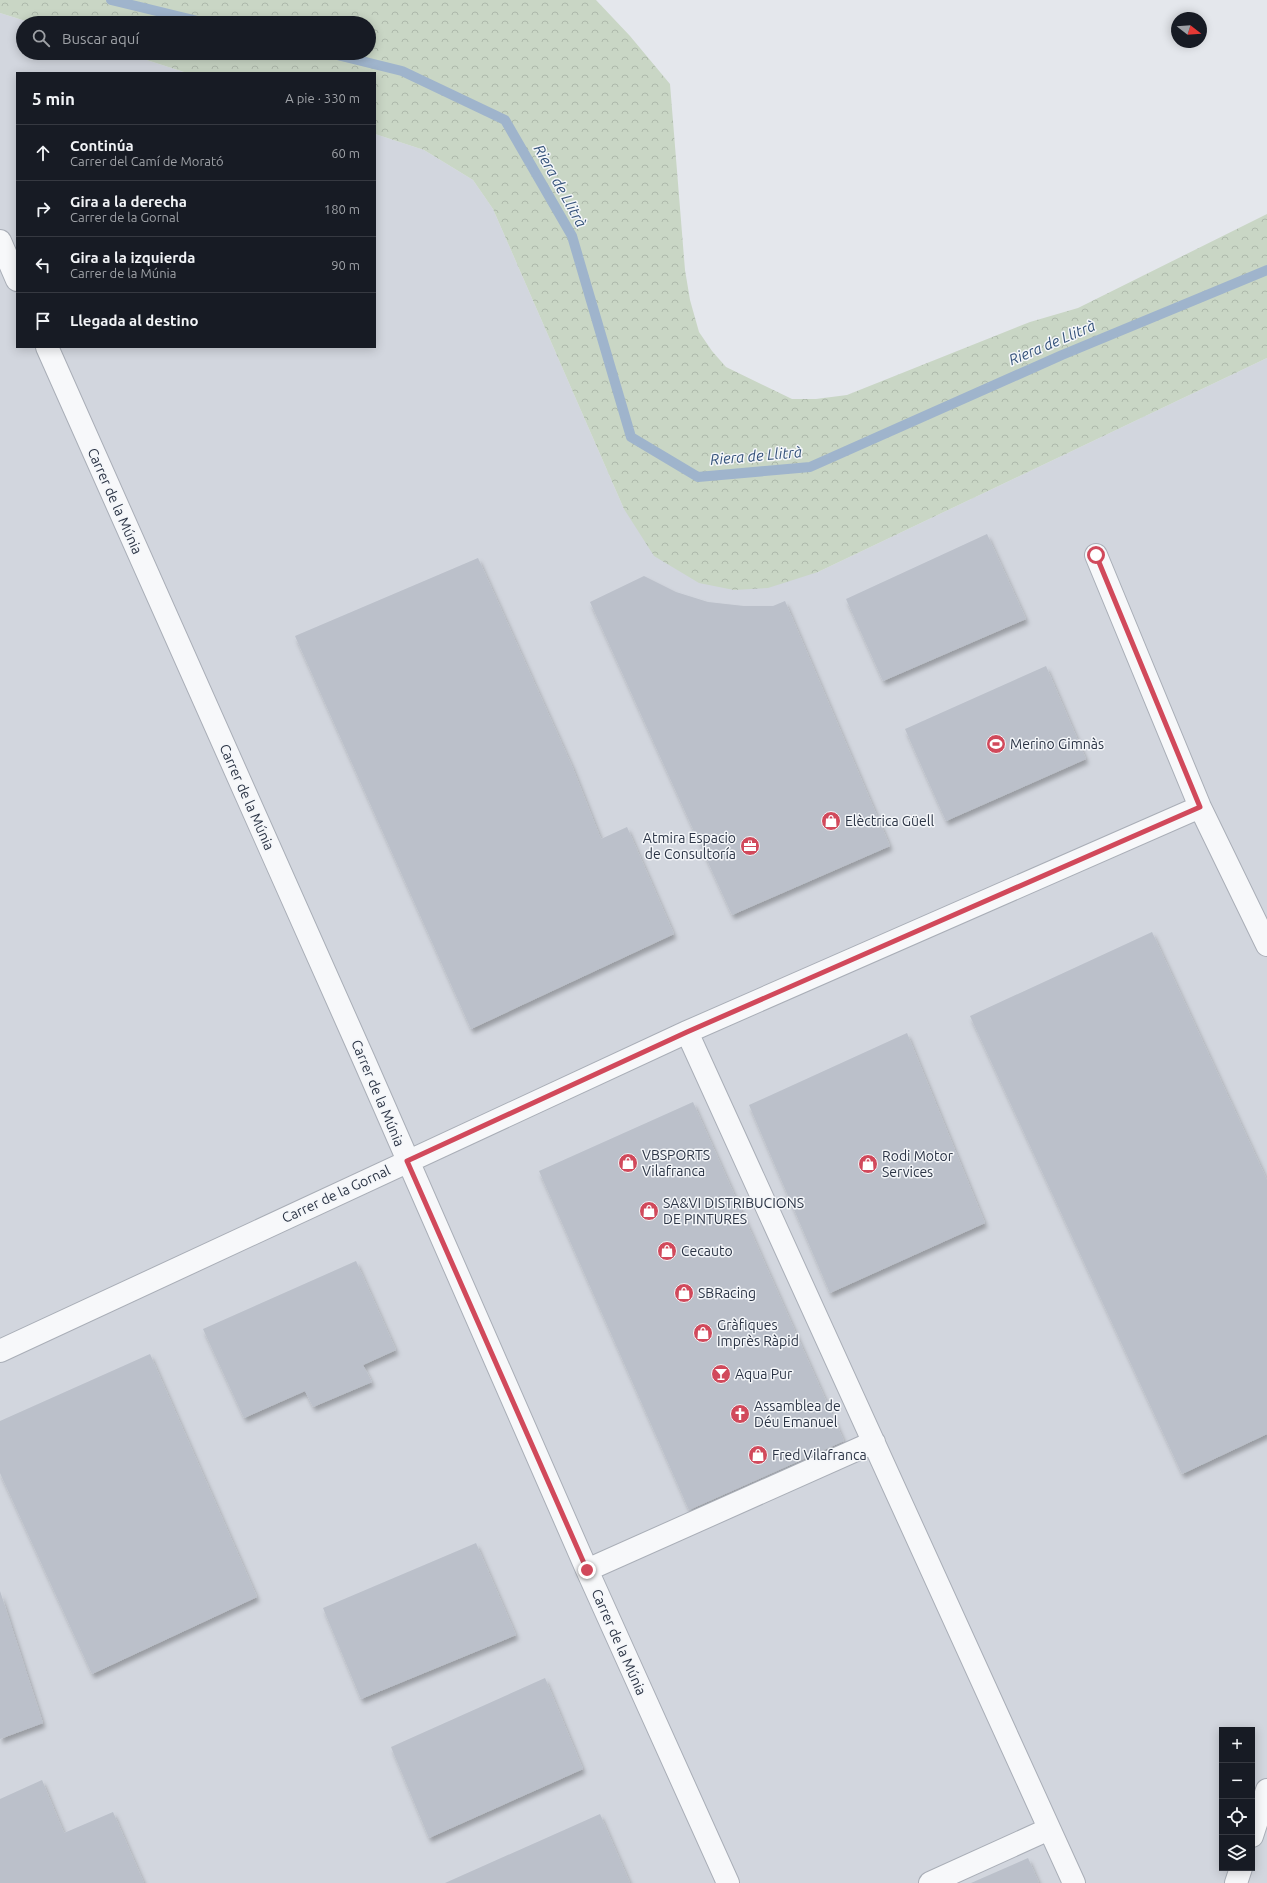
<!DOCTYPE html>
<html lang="es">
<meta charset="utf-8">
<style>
:root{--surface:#171b24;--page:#20242c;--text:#f1f3f6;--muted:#9ea1a6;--line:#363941}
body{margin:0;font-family:Ubuntu,sans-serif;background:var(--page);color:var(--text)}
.controls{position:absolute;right:12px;bottom:12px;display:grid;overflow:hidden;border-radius:0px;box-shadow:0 2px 10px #0003}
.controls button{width:36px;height:36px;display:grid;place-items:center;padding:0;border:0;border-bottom:1px solid var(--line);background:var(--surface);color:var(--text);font:20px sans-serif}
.compass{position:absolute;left:1171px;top:12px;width:36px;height:36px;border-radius:50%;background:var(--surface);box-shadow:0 2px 10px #0003;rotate:107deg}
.stop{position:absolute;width:12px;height:12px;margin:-9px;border:3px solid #d1495b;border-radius:50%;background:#fff}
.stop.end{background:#d1495b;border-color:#fff;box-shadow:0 1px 4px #0008}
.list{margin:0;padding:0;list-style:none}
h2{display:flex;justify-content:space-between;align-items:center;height:52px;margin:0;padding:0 16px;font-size:17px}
h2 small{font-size:13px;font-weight:400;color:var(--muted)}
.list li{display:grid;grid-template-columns:26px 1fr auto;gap:12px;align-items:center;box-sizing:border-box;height:56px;padding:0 16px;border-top:1px solid var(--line)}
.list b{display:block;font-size:15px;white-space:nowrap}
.list p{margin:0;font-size:13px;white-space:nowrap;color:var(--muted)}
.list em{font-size:13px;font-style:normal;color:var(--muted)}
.icon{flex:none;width:22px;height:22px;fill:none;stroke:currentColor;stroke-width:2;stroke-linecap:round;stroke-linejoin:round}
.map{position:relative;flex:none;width:1267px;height:1883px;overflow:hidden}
.search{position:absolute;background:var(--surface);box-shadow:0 2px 10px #0003;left:16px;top:16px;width:360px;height:44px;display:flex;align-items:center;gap:10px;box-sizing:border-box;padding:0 14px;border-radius:22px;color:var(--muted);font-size:15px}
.panel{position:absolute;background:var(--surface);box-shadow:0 2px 10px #0003;left:16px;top:72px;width:360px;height:276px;border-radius:0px}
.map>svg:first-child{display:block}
</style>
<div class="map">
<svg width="1267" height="1883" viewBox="0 0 1267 1883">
<defs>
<pattern id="forest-crowns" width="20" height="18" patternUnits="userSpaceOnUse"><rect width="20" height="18" fill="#c9d6c5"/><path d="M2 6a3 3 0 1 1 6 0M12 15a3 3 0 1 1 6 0" fill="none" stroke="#adb8ab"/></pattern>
<filter id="shadow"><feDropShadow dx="2.5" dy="4.5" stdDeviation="2" flood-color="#0004"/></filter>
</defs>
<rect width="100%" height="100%" fill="#e4e7ec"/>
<path fill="#d2d6de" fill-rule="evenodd" d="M 0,13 L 32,23 L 23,23 L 23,53 L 125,53 L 187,73 L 17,73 L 17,347 L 375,347 L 375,134 L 424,150 L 473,180 L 493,209 L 624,509 L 818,572 L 1267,358 L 1267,1883 L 0,1883 ZM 1222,1730 L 1252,1730 L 1252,1868 L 1222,1868 Z"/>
<path fill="url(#forest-crowns)" d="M 0,0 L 596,0 L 630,36 L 670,84 L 685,270 L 690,300 L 699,332 L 712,351 L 726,367 L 792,399 L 816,399 L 847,395 L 1030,322 L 1078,308 L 1267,214 L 1267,358 L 818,572 L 768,588 L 734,590 L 699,583 L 654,556 L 624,509 L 493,209 L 473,180 L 424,150 L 375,134 L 375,73 L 187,73 L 125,53 L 369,53 L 369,23 L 32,23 L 0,13 Z"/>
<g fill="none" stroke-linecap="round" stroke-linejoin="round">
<path stroke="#9fb4cc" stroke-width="10" d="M 111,0 L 206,23
M 329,53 L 402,71 L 505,120 L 572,236 L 631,437 L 698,477 L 810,467 L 1062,355 L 1267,270"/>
</g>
<path fill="#bbc0ca" filter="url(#shadow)" d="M 987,534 L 1026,619 L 883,681 L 846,599 Z
M 478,558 L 572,766 L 601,839 L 627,827 L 674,934 L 471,1029 L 295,636 Z
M 644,576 L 676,592 L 708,602 L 744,606 L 773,606 L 785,601 L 890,846 L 732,915 L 590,602 Z
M 1046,666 L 1086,759 L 946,821 L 905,729 Z
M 1152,932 L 1267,1180 L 1267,1434 L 1182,1474 L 970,1016 Z
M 907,1033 L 985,1223 L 830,1293 L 749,1105 Z
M 693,1102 L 844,1441 L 689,1510 L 539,1171 Z
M 356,1261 L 396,1350 L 363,1365 L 372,1382 L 313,1407 L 305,1391 L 244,1418 L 203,1329 Z
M 150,1354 L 257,1597 L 92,1674 L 0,1473 L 0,1421 Z
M 476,1543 L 516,1635 L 361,1699 L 323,1608 Z
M 0,1591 L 43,1723 L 0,1739 Z
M 545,1678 L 583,1769 L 429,1838 L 391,1747 Z
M 42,1780 L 64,1833 L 113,1812 L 144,1883 L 0,1883 L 0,1799 Z
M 600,1814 L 630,1883 L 445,1883 Z
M 1028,1858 L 1039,1883 L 971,1883 Z"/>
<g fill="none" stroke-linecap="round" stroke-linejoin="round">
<g stroke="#a9aeb7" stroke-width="24">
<path id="minor" d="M 0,241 L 17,280
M 47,347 L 364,1060 L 587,1570 L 728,1883
M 1096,555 L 1200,807 L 1267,945
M 687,1032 L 1074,1883
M 0,1351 L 687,1032 L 1200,807
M 587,1570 L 874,1442
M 1252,1836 L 1267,1790
M 930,1883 L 1049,1829
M 1236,1883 L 1241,1868"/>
</g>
<use href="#minor" stroke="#f7f8fa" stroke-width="22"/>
</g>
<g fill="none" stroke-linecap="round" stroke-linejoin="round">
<path stroke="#d1495b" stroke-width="5" d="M 587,1570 L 407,1161 L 687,1032 L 1200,807 L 1096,555"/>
</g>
<defs>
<g id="stadium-disc" transform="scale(1)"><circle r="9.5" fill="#d1495b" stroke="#f4f6f9"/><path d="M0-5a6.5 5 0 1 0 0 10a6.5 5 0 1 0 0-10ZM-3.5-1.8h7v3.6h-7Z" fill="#fff"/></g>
<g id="shop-disc" transform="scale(1)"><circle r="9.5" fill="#d1495b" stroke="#f4f6f9"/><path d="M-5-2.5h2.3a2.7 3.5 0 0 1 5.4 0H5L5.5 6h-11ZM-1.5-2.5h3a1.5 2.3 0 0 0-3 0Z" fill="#fff"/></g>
<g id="office-disc" transform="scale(1)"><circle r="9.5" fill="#d1495b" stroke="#f4f6f9"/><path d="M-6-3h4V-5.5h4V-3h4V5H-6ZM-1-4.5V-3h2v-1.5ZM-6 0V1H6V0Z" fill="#fff"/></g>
<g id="bar-disc" transform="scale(1)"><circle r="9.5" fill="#d1495b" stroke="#f4f6f9"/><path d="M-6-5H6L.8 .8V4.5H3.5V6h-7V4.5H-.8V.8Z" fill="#fff"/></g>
<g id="church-disc" transform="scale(1)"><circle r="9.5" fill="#d1495b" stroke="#f4f6f9"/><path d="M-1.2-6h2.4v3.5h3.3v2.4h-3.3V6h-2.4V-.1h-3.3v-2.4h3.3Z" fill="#fff"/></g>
</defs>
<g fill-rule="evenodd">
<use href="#stadium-disc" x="996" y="744"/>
<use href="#shop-disc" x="831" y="821"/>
<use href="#office-disc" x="750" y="846"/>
<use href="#shop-disc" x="628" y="1163"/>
<use href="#shop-disc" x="868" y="1164"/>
<use href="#shop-disc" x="649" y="1211"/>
<use href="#shop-disc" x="667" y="1251"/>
<use href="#shop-disc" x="684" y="1293"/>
<use href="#shop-disc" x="703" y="1333"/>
<use href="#bar-disc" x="721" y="1374"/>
<use href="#church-disc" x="740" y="1414"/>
<use href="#shop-disc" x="758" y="1455"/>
</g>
<g text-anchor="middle" stroke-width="3" stroke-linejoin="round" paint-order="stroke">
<g font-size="14" fill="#2b3445" stroke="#f4f6f9">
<text transform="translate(115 501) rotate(66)" y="5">Carrer de la Múnia</text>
<text transform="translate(247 797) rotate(66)" y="5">Carrer de la Múnia</text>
<text transform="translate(378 1093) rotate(67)" y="5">Carrer de la Múnia</text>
<text transform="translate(336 1194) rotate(-25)" y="5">Carrer de la Gornal</text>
<text transform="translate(619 1642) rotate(66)" y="5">Carrer de la Múnia</text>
</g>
<g font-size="14" fill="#2b3445" stroke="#f4f6f9" text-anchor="start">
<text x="1010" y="749">Merino Gimnàs</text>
<text x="845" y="826">Elèctrica Güell</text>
<text x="736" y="843" text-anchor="end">Atmira Espacio<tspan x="736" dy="16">de Consultoría</tspan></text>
<text x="642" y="1160">VBSPORTS<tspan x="642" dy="16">Vilafranca</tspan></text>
<text x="882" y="1161">Rodi Motor<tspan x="882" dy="16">Services</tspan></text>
<text x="663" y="1208">SA&amp;VI DISTRIBUCIONS<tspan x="663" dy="16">DE PINTURES</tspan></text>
<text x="681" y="1256">Cecauto</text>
<text x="698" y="1298">SBRacing</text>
<text x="717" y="1330">Gràfiques<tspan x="717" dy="16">Imprès Ràpid</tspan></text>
<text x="735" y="1379">Aqua Pur</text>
<text x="754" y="1411">Assamblea de<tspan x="754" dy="16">Déu Emanuel</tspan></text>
<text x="772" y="1460">Fred Vilafranca</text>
</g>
<g font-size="15" font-style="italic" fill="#34527a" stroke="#f4f6f9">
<text transform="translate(560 186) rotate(61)" y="5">Riera de Llitrà</text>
<text transform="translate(1052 343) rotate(-23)" y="5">Riera de Llitrà</text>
<text transform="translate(756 456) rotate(-5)" y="5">Riera de Llitrà</text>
</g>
</g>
</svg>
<div class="controls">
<button>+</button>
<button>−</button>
<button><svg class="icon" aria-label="locate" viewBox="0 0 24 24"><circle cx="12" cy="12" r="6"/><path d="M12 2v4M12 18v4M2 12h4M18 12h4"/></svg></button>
<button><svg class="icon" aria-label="layers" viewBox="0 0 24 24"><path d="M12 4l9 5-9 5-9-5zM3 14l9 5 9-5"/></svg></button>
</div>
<svg class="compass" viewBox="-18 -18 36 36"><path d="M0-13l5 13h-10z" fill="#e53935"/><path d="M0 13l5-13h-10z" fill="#9ea1a6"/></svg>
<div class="stop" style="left:1096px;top:555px"></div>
<div class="stop end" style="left:587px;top:1570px"></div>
<div class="search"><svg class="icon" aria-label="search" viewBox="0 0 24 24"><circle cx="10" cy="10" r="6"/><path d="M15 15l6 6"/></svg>Buscar aquí</div>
<section class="panel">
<h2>5 min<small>A pie · 330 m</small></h2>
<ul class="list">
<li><svg class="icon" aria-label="ahead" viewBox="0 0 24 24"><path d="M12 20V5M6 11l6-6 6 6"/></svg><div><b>Continúa</b><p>Carrer del Camí de Morató</p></div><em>60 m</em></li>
<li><svg class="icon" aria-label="right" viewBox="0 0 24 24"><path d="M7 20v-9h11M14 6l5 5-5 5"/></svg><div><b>Gira a la derecha</b><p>Carrer de la Gornal</p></div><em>180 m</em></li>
<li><svg class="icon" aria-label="left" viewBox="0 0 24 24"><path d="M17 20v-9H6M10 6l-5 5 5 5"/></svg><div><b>Gira a la izquierda</b><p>Carrer de la Múnia</p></div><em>90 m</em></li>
<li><svg class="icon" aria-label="arrive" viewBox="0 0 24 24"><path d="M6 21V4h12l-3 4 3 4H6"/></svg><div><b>Llegada al destino</b></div></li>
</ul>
</section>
</div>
